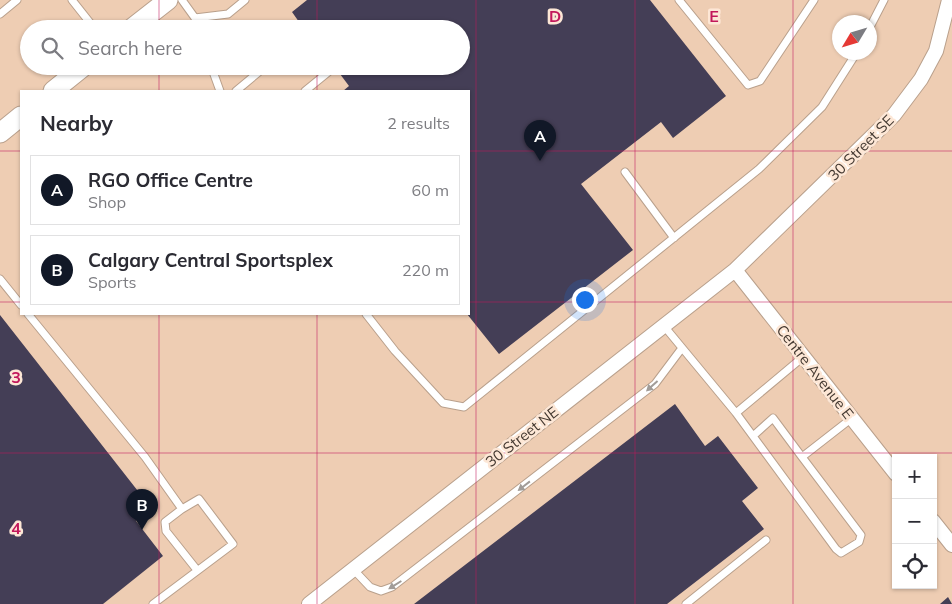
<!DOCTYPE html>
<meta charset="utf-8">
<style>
:root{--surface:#fff;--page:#f2f2f3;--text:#2b2b33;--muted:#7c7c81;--line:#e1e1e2;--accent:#111827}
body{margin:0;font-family:Mulish,sans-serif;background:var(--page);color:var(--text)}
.controls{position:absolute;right:15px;bottom:15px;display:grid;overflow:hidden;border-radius:0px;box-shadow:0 1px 4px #0004}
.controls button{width:45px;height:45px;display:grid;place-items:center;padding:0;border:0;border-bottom:1px solid var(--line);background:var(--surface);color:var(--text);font:25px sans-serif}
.compass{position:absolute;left:832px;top:15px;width:45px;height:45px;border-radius:50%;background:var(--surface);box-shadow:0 1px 4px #0004;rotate:232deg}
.you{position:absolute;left:584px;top:299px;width:18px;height:18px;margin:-12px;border:4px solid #fff;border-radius:50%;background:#1a73e8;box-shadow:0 0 0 8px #1a73e833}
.badge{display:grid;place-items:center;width:32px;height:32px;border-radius:50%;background:var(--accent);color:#fff;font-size:16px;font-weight:700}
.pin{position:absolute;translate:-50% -41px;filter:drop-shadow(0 1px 2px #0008)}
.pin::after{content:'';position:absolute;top:26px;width:18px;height:15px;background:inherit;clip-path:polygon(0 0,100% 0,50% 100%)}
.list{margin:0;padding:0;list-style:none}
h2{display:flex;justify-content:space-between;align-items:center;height:65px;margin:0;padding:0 20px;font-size:21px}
h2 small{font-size:16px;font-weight:400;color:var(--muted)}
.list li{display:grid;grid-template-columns:32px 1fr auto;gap:15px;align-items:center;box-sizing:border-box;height:70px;margin:0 10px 10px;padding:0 10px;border:1px solid var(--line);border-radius:0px}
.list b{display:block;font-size:19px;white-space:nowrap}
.list p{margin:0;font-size:16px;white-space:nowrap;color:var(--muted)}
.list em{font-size:16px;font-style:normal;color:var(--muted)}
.icon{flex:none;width:28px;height:28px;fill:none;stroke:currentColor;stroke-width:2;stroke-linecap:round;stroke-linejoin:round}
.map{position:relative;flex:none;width:952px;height:604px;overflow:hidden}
.search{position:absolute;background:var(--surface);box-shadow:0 1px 4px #0004;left:20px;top:20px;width:450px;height:55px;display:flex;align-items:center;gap:12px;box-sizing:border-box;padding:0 18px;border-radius:28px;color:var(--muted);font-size:19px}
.panel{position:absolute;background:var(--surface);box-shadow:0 1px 4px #0004;left:20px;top:90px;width:450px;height:225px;border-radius:0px}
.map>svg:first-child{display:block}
</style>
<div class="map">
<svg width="952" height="604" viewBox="0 0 952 604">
<rect width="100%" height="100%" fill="#f3d9c4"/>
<path fill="#eecdb3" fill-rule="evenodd" d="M 0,0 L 952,0 L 952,604 L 0,604 ZM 840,22 L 870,22 L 870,52 L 840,52 ZM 29,29 L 461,29 L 461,66 L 29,66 ZM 21,91 L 469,91 L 469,314 L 21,314 ZM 896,458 L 933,458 L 933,585 L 896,585 Z"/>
<path fill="#443e56" d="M 307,0 L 650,0 L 726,96 L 673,138 L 661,122 L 581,184 L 633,250 L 499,354 L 467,314 L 469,91 L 343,91 L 349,86 L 334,66 L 461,66 L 461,29 L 304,29 L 292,12 Z
M 0,315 L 152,509 L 136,521 L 163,556 L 103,604 L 0,604 Z
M 675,404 L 705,446 L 718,436 L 758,488 L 742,501 L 764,529 L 667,604 L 414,604 Z
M 948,597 L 952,604 L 940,604 Z"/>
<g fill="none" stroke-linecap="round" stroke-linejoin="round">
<g stroke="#b9a08c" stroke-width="9">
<path id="lane" d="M 72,0 L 95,29
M 182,0 L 195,18 L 228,14 L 245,0
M 679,0 L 748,85 L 760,81 L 814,0
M 0,14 L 17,0
M 195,18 L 198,29
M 870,27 L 884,0
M 211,66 L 220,91
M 236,91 L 266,66
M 305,91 L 332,69
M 625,172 L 674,238
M 0,279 L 21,305
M 28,314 L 145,457 L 182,509 L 199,499 L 233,544 L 153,604
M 366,314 L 395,351 L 443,403 L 464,407 L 759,169 L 822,107 L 857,52
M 664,326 L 736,413
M 803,357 L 736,413 L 836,549 L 841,553 L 859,542 L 861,535 L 802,457 L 852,418
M 753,436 L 773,418 L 802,457
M 182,509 L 165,522 L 166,531 L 197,570
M 353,569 L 370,587 L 381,591 L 392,587 L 655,384 L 682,348
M 686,604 L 766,540"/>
</g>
<g stroke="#b9a08c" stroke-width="16">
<path id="street" d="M 735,270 L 896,474
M 933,521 L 952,545
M 309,604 L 735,270 L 894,115 L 921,79 L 936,51 L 949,0"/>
</g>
<g stroke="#b9a08c" stroke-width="21">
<path id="secondary" d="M 131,29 L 168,0
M 53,91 L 84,66
M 0,133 L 21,116"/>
</g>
<use href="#lane" stroke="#fff" stroke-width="7"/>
<use href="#street" stroke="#fff" stroke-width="14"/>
<use href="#secondary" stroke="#fff" stroke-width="19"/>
</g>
<defs><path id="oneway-solid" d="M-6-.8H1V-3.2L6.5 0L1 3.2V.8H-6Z" transform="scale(1.25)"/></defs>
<g fill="#a19c98">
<use href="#oneway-solid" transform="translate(652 386) rotate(138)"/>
<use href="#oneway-solid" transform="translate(524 486) rotate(142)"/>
<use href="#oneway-solid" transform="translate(395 585) rotate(148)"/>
</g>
<path fill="none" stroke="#c2185b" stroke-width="1" stroke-opacity="0.55" d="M 159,0 L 159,29M 317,0 L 317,29M 476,0 L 476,604M 635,0 L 635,604M 793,0 L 793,604M 159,66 L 159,91M 317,66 L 317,91M 0,151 L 21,151M 469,151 L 952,151M 0,302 L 21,302M 469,302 L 952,302M 159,314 L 159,604M 317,314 L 317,604M 0,453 L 952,453"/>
<g text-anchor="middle" stroke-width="5" stroke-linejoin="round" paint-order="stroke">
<g font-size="15" fill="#433830" stroke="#fde7d6">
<text transform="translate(861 148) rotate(-45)" y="5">30 Street SE</text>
<text transform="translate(815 372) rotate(52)" y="5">Centre Avenue E</text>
<text transform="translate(522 437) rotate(-38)" y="5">30 Street NE</text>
</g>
</g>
<g font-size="16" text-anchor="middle" font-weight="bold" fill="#c2185b" stroke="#fde7d6" stroke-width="5" stroke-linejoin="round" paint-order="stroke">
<text x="555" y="22">D</text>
<text x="714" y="22">E</text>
<text x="16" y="383">3</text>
<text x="16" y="534">4</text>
</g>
</svg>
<div class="controls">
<button>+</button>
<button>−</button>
<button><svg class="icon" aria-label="locate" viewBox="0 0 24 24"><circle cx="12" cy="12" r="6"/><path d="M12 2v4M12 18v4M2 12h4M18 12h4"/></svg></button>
</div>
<svg class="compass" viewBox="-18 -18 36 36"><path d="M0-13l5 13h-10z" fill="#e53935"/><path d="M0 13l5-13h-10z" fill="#7c7c81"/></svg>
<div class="you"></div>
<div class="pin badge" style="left:540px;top:161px">A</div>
<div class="pin badge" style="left:142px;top:530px">B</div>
<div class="search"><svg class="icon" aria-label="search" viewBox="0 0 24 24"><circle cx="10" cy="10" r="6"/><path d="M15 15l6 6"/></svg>Search here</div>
<section class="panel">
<h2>Nearby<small>2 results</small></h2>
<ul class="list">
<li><span class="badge">A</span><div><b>RGO Office Centre</b><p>Shop</p></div><em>60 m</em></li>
<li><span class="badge">B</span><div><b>Calgary Central Sportsplex</b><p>Sports</p></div><em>220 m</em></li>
</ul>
</section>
</div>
